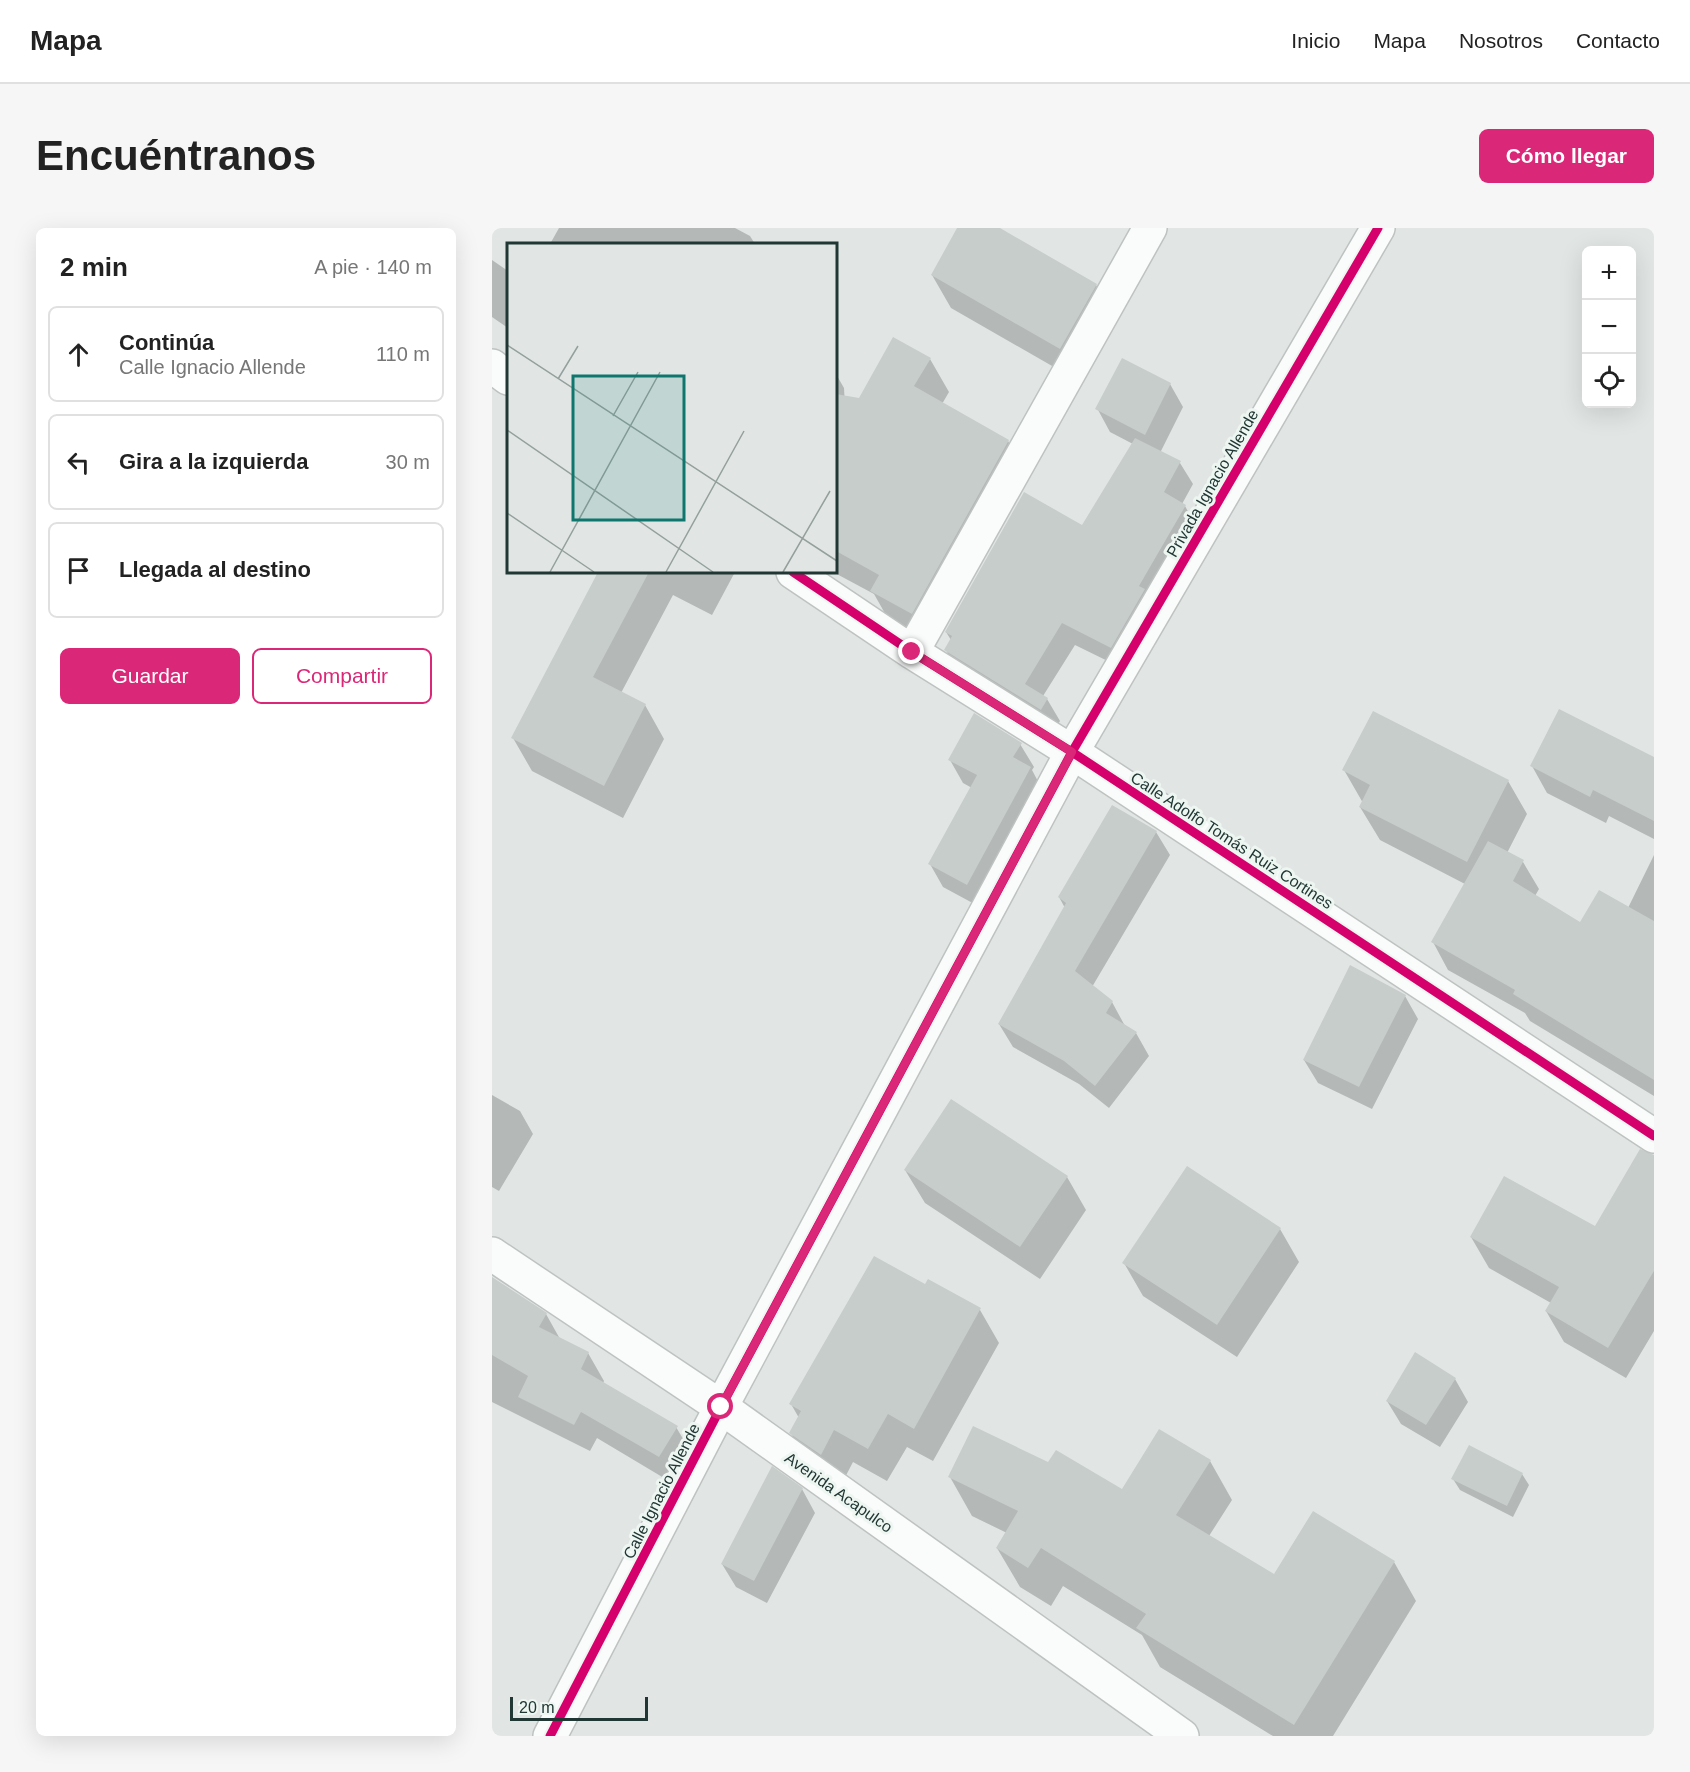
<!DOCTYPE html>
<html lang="es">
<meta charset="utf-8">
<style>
:root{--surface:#fff;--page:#f6f6f6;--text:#222;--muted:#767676;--line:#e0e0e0;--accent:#db2777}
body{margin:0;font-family:Helvetica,sans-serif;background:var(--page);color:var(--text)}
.controls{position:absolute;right:18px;top:18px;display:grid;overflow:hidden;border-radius:9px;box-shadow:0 6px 24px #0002}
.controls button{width:54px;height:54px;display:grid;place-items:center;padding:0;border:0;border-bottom:2px solid var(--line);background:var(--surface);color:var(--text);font:30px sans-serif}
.scale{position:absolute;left:18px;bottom:15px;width:138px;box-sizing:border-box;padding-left:6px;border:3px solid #203733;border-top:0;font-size:16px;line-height:21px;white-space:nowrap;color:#203733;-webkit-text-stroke:4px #eef6f2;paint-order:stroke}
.stop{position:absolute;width:18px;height:18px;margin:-14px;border:4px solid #db2777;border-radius:50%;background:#fff}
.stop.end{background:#db2777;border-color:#fff;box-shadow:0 2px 6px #0008}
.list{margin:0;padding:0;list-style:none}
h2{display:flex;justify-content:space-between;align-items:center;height:78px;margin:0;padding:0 24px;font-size:26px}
h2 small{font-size:20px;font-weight:400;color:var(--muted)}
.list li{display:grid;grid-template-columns:39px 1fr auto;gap:18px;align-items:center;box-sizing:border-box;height:96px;margin:0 12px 12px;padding:0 12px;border:2px solid var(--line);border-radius:9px}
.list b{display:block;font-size:22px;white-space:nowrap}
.list p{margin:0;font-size:20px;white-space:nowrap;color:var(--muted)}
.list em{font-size:20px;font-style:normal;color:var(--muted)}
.actions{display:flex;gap:12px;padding:18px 24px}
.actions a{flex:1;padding:14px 0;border:2px solid var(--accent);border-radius:9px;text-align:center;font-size:21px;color:var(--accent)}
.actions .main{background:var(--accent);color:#fff}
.icon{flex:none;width:33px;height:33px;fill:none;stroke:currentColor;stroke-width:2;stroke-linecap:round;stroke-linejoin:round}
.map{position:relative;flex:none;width:1162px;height:1508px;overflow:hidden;border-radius:9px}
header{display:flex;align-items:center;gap:36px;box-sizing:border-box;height:84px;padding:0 30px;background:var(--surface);border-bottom:2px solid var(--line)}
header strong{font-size:28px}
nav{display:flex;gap:33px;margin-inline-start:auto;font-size:21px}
.intro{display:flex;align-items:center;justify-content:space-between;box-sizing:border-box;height:144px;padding:0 36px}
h1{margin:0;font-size:42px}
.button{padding:15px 27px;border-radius:9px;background:var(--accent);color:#fff;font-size:21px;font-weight:700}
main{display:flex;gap:36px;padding:0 36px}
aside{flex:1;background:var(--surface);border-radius:9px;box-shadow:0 6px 24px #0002}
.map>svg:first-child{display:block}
</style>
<header>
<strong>Mapa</strong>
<nav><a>Inicio</a><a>Mapa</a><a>Nosotros</a><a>Contacto</a></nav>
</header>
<div class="intro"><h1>Encuéntranos</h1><a class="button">Cómo llegar</a></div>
<main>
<aside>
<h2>2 min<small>A pie · 140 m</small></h2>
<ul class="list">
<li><svg class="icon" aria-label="ahead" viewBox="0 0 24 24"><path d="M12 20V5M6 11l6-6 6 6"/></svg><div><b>Continúa</b><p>Calle Ignacio Allende</p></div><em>110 m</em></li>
<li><svg class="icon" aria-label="left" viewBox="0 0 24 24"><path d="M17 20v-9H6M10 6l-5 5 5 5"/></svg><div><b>Gira a la izquierda</b></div><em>30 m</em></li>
<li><svg class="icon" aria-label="arrive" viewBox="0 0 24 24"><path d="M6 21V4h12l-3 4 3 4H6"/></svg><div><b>Llegada al destino</b></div></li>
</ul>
<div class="actions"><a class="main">Guardar</a><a>Compartir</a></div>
</aside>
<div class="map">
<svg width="1162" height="1508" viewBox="0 0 1162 1508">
<rect width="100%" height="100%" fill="#e1e6e4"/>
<path fill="#0003" d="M 67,0 L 243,0 L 258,8 L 263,16 L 58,16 Z
M 467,0 L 505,0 L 604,57 L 623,90 L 588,154 L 459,80 L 440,47 Z
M 0,32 L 16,43 L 16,100 L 0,89 Z
M 438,131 L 457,164 L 450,176 L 516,213 L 535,246 L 439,418 L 399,396 L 382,366 L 341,344 L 344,344 L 344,146 L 352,160 L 354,196 Z
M 678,156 L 691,179 L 668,225 L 688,235 L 701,256 L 690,276 L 693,278 L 705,300 L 632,441 L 583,417 L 551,468 L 555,471 L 568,493 L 562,503 L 466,444 L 454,422 L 459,412 L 454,404 L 591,299 L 641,216 L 618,204 L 605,180 Z
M 108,344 L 243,344 L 220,387 L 181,367 L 129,465 L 153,477 L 172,511 L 131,590 L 40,543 L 21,510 Z
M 1068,483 L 1162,531 L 1162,611 L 1117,588 L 1114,595 L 1055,565 L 1040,538 Z
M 528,516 L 542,539 L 540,542 L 551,563 L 488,679 L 451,659 L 438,636 L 480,560 L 471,555 L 458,532 Z
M 852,542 L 1016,553 L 1035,586 L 1015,625 L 1031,634 L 1047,661 L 1043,668 L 1088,696 L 1136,680 L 1162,627 L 1162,868 L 1038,793 L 1033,785 L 956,742 L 941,714 L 973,656 L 888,612 L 868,579 L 871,575 Z
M 621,579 L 664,604 L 678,627 L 600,759 L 620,774 L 633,798 L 644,805 L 657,828 L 617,880 L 587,856 L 521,819 L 507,796 L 573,680 L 567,669 Z
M 913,768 L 926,791 L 880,881 L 826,855 L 812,832 Z
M 0,867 L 28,883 L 41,906 L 7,963 L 0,959 Z
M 1144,933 L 1162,943 L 1162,1103 L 1134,1150 L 1072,1114 L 1054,1083 L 1059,1075 L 997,1040 L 979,1009 L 1103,1001 Z
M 695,940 L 788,1001 L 807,1034 L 745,1129 L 651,1068 L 632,1035 Z
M 413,942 L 575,949 L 594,982 L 548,1051 L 433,975 Z
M 0,1050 L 54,1086 L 68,1111 L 96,1125 L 112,1153 L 111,1155 L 184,1199 L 200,1226 L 182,1256 L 105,1210 L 98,1223 L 0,1174 Z
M 436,1053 L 488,1082 L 507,1115 L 441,1233 L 415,1219 L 395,1253 L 361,1234 L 348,1259 L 318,1238 L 299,1205 L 307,1190 L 299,1176 L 433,1058 Z
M 963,1151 L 976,1174 L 948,1219 L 909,1196 L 895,1173 Z
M 718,1233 L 740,1272 L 717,1308 L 783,1349 L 902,1334 L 924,1373 L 841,1508 L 781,1508 L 668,1439 L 650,1407 L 571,1358 L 559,1378 L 528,1359 L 505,1320 L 515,1305 L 480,1288 L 458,1249 L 557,1236 L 630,1263 Z
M 1030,1246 L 1037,1257 L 1021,1289 L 968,1262 L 961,1251 Z
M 310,1261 L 323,1285 L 275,1375 L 244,1359 L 230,1336 Z"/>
<path fill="#c7cdcb" d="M 465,0 L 508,0 L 605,56 L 568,121 L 439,47 Z
M 401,109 L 439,130 L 422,158 L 517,212 L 420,386 L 378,363 L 387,347 L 344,323 L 344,166 L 367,170 Z
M 630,130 L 679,155 L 653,207 L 603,181 Z
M 643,210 L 689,233 L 672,264 L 694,277 L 647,358 L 653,361 L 619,420 L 570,395 L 533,456 L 556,470 L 549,482 L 452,422 L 460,408 L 453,404 L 532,264 L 590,297 Z
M 106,344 L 157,344 L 101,449 L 154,476 L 112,558 L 19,510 Z
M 1067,481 L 1162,529 L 1162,593 L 1101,562 L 1098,569 L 1038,538 Z
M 881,483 L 1017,552 L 975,634 L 867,579 L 878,557 L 850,542 Z
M 482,485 L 530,515 L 521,529 L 539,539 L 475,657 L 436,636 L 485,547 L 456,532 Z
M 620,577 L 665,603 L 583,743 L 621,773 L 614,785 L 645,804 L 603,858 L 572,833 L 506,796 L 574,675 L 566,669 Z
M 996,613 L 1032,632 L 1021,653 L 1088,694 L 1107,662 L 1162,693 L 1162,852 L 1021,766 L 1023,762 L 939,714 Z
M 858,737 L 914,767 L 867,859 L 811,832 Z
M 459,871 L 576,948 L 528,1019 L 412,942 Z
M 1148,921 L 1162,927 L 1162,1043 L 1116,1120 L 1053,1083 L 1067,1059 L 978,1009 L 1012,948 L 1103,998 Z
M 695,938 L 789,1000 L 725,1097 L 630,1035 Z
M 382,1028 L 433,1056 L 436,1051 L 489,1080 L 422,1201 L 396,1186 L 376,1221 L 342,1202 L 329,1227 L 297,1205 L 309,1183 L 297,1176 Z
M 0,1049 L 55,1085 L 47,1099 L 97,1124 L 89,1141 L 186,1198 L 167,1229 L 89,1184 L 82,1197 L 26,1169 L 36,1148 L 0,1127 Z
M 923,1124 L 964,1150 L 934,1197 L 894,1173 Z
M 481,1198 L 556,1234 L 564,1222 L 630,1261 L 667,1201 L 719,1232 L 684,1287 L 782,1346 L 821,1283 L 903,1333 L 802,1497 L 644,1400 L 654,1386 L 549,1320 L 536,1340 L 504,1320 L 526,1283 L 456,1249 Z
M 977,1217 L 1031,1245 L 1015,1278 L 959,1251 Z
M 280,1238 L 311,1260 L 262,1353 L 229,1336 Z"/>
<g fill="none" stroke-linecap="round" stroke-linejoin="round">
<g stroke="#bec3c1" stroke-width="36">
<path id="minor" d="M 0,138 L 16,150
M 301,344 L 420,424 L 580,524 L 1162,908
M 420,424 L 658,0
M 0,1026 L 229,1179 L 690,1508
M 58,1508 L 229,1179 L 580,524 L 886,0"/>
</g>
<use href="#minor" stroke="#fafbfb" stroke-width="33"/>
<g stroke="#eef6f2" stroke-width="13">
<path id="cycleway" d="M 301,344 L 420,424 L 580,524 L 1162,908
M 58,1508 L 229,1179 L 580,524 L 886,0"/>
</g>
<use href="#cycleway" stroke="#d6006c" stroke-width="9"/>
</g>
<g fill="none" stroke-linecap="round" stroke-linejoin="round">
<path stroke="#db2777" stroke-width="8" d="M 229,1179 L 580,524 L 420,424"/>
</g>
<g text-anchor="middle" stroke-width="6" stroke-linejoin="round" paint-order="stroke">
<g font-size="16" fill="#203733" stroke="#eef6f2">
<text transform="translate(720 255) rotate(-60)" y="6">Privada Ignacio Allende</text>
<text transform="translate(740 612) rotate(33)" y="6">Calle Adolfo Tomás Ruiz Cortines</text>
<text transform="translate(169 1263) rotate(-63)" y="6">Calle Ignacio Allende</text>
<text transform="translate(347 1264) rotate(35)" y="6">Avenida Acapulco</text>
</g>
</g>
<g transform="translate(15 15)">
<rect width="330" height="330" fill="#e1e6e4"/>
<path fill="none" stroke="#94a09d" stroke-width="1.5" d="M 0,102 L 330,318M 51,136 L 71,103M 106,173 L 131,129M 0,187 L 206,329M 0,270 L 87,329M 43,329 L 153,129M 159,329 L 237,188M 276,329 L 323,248"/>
<path fill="#0f766e" fill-opacity="0.15" stroke="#0f766e" stroke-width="3" d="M 66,133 L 177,133 L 177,277 L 66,277 Z"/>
<rect width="330" height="330" fill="none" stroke="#203733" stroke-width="3"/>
</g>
</svg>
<div class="controls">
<button>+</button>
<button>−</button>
<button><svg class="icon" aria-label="locate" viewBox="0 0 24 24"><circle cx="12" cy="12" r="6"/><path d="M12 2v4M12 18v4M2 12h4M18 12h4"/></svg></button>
</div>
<div class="scale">20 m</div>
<div class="stop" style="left:229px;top:1179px"></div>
<div class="stop end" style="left:420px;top:424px"></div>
</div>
</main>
